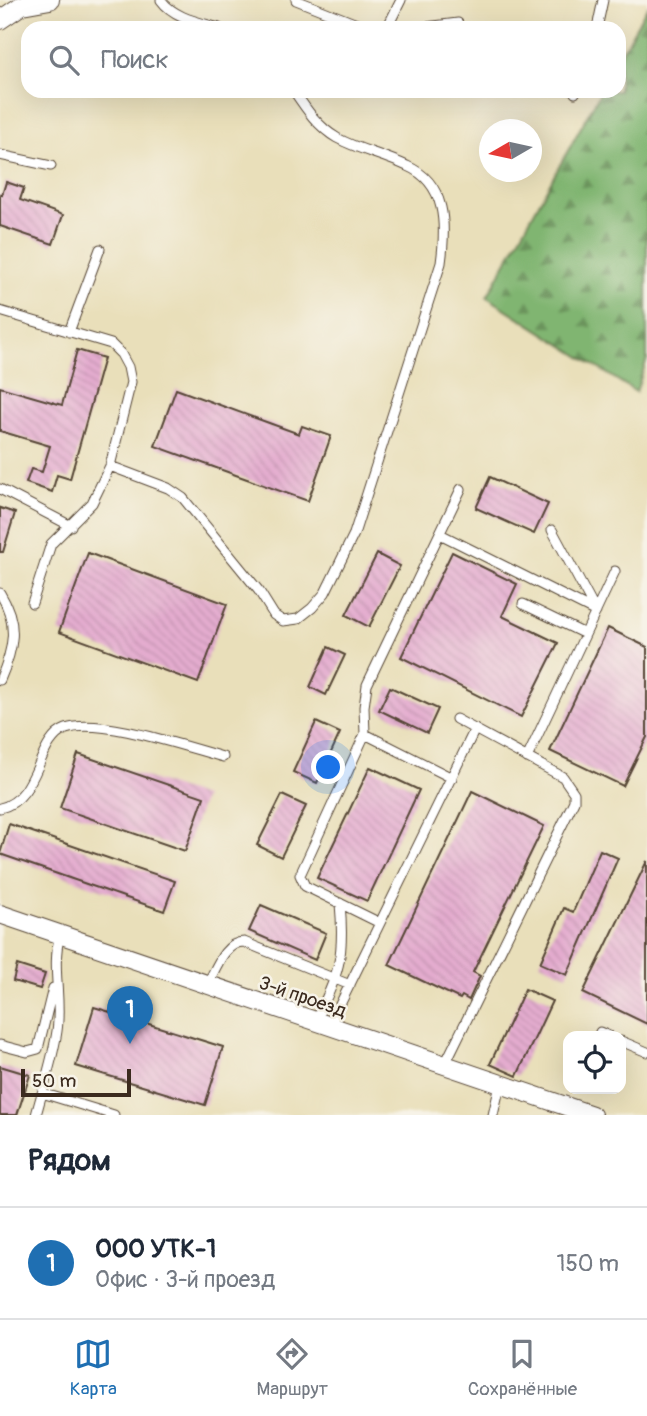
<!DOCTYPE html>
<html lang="ru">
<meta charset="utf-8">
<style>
:root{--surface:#fff;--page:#f6f6f7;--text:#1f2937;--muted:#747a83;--line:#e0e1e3;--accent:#1f6fb2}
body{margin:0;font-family:Pangolin,sans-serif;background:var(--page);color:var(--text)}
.controls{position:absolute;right:21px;bottom:21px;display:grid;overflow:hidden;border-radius:14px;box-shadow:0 7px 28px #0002}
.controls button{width:63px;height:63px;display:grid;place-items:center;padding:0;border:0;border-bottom:2px solid var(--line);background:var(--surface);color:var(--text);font:35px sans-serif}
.compass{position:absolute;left:479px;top:119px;width:63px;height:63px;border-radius:50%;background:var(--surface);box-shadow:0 7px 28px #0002;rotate:261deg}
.scale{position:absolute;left:21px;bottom:18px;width:110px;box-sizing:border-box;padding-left:7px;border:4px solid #3b2a1e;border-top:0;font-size:19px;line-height:24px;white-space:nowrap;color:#3b2a1e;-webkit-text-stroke:5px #f7f3e8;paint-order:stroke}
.you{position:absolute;left:329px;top:768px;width:24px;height:24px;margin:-18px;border:5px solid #fff;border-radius:50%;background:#1a73e8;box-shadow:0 0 0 10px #1a73e833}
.badge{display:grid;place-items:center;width:46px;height:46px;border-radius:50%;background:var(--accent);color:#fff;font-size:23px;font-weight:700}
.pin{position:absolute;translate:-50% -58px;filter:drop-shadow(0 2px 4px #0008)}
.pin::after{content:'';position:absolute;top:37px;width:24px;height:21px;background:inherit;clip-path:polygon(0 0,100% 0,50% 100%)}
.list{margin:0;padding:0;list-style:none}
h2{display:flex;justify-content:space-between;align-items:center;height:91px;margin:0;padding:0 28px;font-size:30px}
h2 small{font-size:23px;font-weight:400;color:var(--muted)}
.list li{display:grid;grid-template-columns:46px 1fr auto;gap:21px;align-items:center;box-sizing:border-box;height:112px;padding:0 28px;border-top:2px solid var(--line)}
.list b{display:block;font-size:26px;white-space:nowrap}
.list p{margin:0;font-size:23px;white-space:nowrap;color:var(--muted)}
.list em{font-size:23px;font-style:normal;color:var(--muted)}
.icon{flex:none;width:38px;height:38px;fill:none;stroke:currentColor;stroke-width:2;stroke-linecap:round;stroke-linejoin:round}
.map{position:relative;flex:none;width:647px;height:1115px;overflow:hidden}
.search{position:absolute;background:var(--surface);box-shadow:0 7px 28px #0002;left:21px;right:21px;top:21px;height:77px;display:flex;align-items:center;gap:18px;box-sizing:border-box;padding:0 24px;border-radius:21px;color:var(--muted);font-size:26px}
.sheet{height:203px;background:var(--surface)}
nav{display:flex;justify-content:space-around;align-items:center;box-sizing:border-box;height:98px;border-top:2px solid var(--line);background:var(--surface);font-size:19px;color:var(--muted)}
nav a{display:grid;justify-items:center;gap:4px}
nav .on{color:var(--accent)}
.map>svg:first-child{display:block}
</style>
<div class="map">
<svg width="647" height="1115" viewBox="0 0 647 1115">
<defs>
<pattern id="forest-firs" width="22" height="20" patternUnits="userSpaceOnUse" patternTransform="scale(1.75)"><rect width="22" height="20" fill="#80b571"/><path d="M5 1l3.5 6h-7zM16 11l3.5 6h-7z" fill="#6a935c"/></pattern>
<pattern id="building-back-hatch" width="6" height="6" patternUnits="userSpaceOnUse" patternTransform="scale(1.75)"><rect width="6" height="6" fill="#e4accf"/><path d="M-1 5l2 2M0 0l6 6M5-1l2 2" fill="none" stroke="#c494b1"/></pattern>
</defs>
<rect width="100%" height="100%" fill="#f7f3e8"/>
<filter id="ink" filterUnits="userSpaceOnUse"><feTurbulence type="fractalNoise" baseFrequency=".0143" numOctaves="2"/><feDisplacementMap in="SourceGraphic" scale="14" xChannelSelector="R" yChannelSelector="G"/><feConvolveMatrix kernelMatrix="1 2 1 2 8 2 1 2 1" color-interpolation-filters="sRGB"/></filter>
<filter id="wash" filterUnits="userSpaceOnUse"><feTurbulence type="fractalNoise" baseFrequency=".00686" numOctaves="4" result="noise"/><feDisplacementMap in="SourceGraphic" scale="28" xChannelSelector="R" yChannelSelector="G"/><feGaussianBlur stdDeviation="1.57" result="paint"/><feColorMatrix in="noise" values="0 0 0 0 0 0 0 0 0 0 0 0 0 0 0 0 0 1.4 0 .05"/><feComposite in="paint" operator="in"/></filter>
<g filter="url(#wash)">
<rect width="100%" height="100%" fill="#e9dfba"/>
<path fill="url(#forest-firs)" stroke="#5e7048" stroke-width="2" d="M 647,7 L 647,359 L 636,392 L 487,297 L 601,91 L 619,91 L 619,57 Z"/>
<g id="blocks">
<path fill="url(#building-back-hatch)" d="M 6,182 L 24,188 L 20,200 L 63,215 L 53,244 L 0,226 L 0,194 L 2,195 Z
M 77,350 L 104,358 L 70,479 L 57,475 L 52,492 L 26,483 L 31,469 L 42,472 L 50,446 L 0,431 L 0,387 L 62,405 Z
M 176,389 L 299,434 L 302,426 L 331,436 L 308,501 L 155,446 Z
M 490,477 L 548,504 L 534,534 L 476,508 Z
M 0,508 L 15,513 L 3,552 L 0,552 Z
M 452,552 L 517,584 L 502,616 L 558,643 L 521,717 L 401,657 Z
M 88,553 L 227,604 L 198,683 L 59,632 Z
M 377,554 L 400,566 L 369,627 L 346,615 Z
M 608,628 L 647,647 L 647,737 L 623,786 L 550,751 Z
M 328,647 L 345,655 L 326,695 L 310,687 Z
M 390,687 L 438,709 L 427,733 L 379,710 Z
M 316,722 L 340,733 L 317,783 L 293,772 Z
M 78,754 L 204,797 L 185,851 L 60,808 Z
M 370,767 L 419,790 L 367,901 L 317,878 Z
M 472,791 L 544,826 L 473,972 L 480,976 L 469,1000 L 462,996 L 460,999 L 389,965 Z
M 282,795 L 306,806 L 281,857 L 257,845 Z
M 9,824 L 175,881 L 164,911 L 0,854 Z
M 600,850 L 618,858 L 567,975 L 540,963 L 564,908 L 573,912 Z
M 647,861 L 647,1024 L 583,993 Z
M 261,905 L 326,933 L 315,960 L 249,931 Z
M 17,965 L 45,974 L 40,989 L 13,981 Z
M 525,989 L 552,1001 L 517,1076 L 490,1064 Z
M 94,1007 L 223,1047 L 205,1105 L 76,1066 Z
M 0,1066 L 30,1075 L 17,1115 L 0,1115 Z"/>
</g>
</g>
<g filter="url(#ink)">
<use href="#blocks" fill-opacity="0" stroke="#554535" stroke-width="2"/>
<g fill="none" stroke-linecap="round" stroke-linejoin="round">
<g stroke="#554535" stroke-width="11">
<path id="service" d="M 161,0 C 174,18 199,22 219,28
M 296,0 L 367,28
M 387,28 L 401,0
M 418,28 L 458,23
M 597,28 L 603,0
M 575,93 L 576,91
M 0,155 L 51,166
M 0,311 L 111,344 L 121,354 L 128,367 L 131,382 L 110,466 L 92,503 L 51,544 L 32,603
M 69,332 L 100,249
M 110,466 L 168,488 L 183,498 L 259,591 L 274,615 L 283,621 L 298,619 L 312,608 L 325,593 L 354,534 L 441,263 C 446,226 447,183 407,166 C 384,155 359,150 337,138 C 318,127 306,109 294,91
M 0,489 L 71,526
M 552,530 L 595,610
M 440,534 L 596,612
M 0,593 C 19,624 14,648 0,680
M 523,604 L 585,634
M 365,734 L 452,778
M 527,758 L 615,571
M 0,808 C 40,799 36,740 66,729 C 99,717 186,747 223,757
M 380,923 L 305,886 L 300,875 L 365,734 L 364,707 L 367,685 L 461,489
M 207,985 C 216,969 224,942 244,942 L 350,985
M 315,1022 C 339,973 345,958 340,903
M 329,1027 L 475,729
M 600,1032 L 609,1036
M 621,1041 L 647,1052
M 0,1045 L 27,1052 L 38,1049 L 53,988
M 444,1066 L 574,801 L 574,793 L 563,777 L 456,719
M 42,1093 L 114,1115
M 36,1115 C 43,1088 53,1059 57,1031 C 62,998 51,967 60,934
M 493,1115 L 500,1085"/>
</g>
<g stroke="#554535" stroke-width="20">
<path id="minor" d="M 0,20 L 22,5 L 50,0
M 0,914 L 592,1115"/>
</g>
<use href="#service" stroke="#fff" stroke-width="9"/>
<use href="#minor" stroke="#fff" stroke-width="18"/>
</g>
</g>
<g text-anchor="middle" stroke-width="5" stroke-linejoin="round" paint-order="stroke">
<g font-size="19" fill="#3b2a1e" stroke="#f7f3e8">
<text transform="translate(303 996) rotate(19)" y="7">3-й проезд</text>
</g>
</g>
</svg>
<div class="controls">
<button><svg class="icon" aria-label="locate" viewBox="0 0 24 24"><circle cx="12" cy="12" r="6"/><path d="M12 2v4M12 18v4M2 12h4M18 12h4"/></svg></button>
</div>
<svg class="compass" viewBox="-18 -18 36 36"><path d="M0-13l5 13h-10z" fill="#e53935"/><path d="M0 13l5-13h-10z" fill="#747a83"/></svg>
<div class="scale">50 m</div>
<div class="you"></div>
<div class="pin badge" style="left:130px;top:1044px">1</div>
<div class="search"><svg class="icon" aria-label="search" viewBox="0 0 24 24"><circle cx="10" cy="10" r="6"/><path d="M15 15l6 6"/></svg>Поиск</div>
</div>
<section class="sheet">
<h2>Рядом<small></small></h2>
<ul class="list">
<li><span class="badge">1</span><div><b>ООО УТК-1</b><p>Офис · 3-й проезд</p></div><em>150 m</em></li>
</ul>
</section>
<nav>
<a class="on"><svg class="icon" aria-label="map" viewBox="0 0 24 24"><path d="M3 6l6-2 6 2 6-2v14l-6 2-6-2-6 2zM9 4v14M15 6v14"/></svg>Карта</a>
<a><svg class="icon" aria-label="directions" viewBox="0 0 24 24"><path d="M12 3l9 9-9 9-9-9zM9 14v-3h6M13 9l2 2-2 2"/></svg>Маршрут</a>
<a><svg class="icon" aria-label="saved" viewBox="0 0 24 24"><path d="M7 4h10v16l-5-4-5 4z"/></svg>Сохранённые</a>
</nav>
